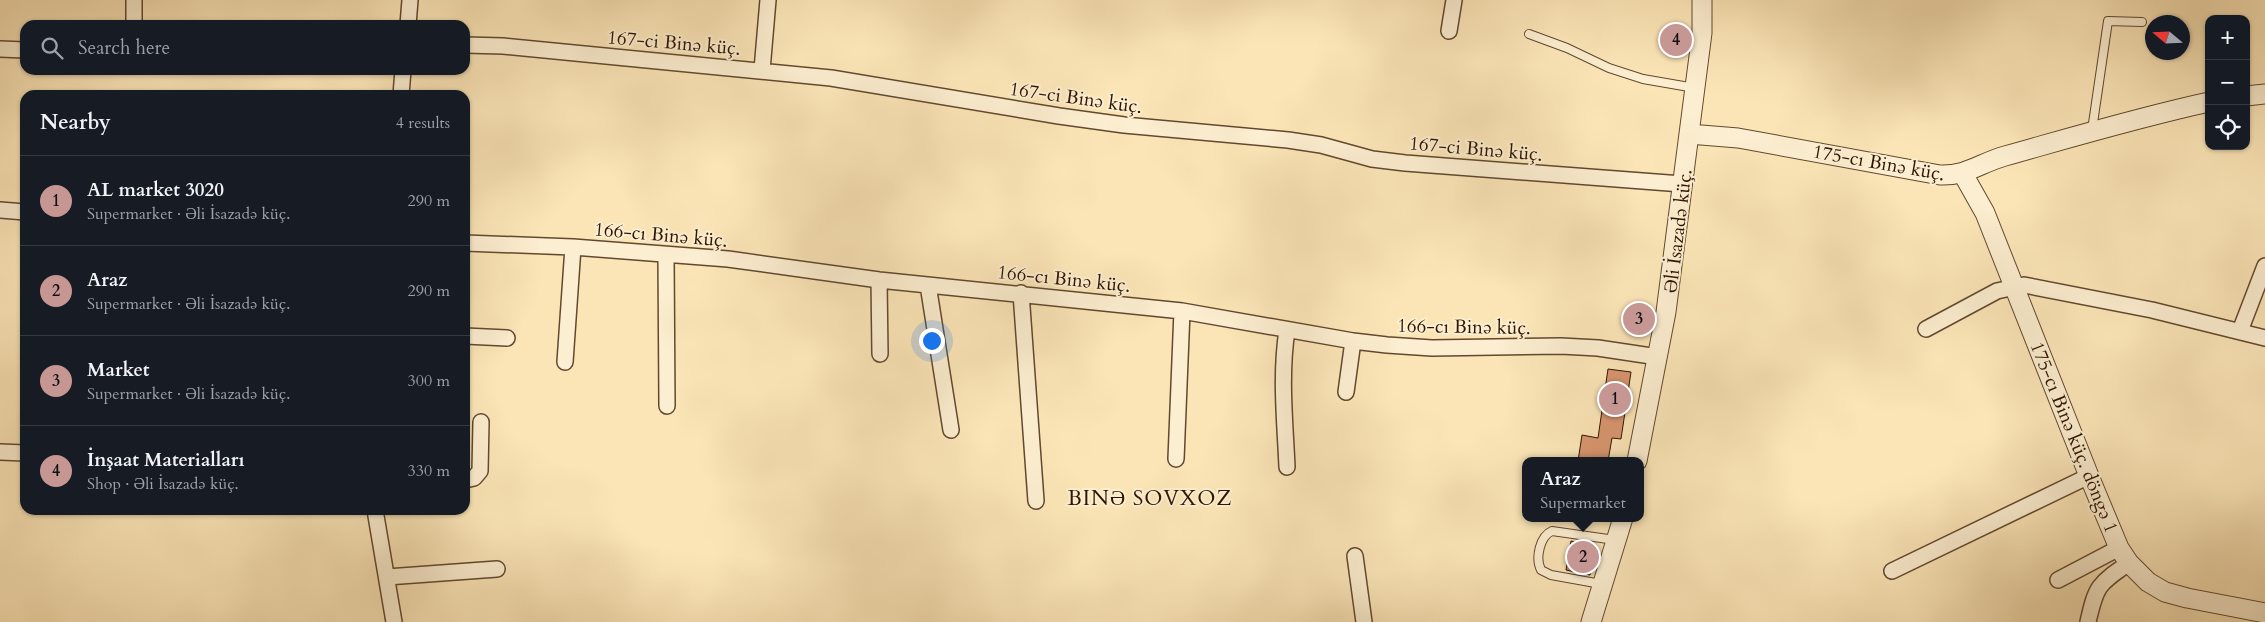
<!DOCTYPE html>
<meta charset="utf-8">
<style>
:root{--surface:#171b24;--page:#242831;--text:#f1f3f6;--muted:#9ea1a6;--line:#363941;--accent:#c59692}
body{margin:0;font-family:Cardo,serif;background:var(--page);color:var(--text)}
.controls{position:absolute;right:15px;top:15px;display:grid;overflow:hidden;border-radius:10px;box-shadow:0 1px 4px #0004}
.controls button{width:45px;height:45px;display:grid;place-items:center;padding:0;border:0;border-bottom:1px solid var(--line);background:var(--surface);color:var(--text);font:25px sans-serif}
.compass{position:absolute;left:2145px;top:15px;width:45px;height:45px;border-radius:50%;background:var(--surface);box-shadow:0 1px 4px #0004;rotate:289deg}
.you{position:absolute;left:931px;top:340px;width:18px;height:18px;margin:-12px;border:4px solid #fff;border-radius:50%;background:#1a73e8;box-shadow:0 0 0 8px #1a73e833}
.badge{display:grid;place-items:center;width:32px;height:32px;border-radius:50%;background:var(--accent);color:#111;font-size:16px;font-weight:700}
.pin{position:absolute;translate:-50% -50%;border:2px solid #fff;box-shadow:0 1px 5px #0006}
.popup{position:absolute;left:1522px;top:457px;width:122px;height:65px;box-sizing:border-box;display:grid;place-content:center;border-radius:10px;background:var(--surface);filter:drop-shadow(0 1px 4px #0005);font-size:16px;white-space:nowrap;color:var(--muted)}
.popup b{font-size:19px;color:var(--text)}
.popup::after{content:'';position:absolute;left:50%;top:100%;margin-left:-10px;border:10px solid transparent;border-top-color:var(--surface)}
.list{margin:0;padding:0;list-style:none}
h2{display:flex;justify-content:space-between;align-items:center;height:65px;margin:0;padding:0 20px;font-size:21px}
h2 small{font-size:16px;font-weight:400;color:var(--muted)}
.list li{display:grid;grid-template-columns:32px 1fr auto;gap:15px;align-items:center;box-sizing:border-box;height:90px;padding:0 20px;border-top:1px solid var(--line)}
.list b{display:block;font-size:19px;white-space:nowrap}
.list p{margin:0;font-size:16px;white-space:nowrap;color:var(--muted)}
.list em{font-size:16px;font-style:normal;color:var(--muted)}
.icon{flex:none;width:28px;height:28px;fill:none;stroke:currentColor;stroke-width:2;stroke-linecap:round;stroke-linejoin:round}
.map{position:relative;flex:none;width:2265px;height:622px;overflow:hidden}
.search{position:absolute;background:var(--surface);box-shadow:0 1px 4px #0004;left:20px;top:20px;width:450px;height:55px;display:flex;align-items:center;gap:12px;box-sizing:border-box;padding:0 18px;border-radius:15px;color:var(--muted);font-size:19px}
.panel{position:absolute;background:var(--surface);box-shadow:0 1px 4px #0004;left:20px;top:90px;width:450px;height:425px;border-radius:15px}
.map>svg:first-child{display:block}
</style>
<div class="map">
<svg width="2265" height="622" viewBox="0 0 2265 622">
<rect width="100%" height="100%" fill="#fbe5b7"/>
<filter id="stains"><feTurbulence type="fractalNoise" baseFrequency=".004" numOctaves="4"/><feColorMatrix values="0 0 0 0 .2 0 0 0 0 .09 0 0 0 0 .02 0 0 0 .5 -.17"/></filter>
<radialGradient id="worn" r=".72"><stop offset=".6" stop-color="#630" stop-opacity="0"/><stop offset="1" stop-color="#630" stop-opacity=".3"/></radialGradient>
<path fill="#d8956f" stroke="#2f1401" d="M 1608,369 L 1631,372 L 1621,439 L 1612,438 L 1608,461 L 1578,461 L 1582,435 L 1598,438 Z
M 1571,541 L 1596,546 L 1590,575 L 1566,570 Z"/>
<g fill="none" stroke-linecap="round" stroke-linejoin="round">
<g stroke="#62482e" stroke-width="10">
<path id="service" d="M 1529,34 L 1567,48 L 1609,68 L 1643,79 L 1695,88
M 2092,130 L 2108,21 L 2142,22
M 1601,584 L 1551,575 L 1541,570 C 1535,558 1540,536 1552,531 L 1615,540"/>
</g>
<g stroke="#62482e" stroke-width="18">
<path id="minor" d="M 134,0 L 134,25
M 408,25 L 410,0
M 1449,31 L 1454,0
M 465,45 L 503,46 L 831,78 L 1059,116 L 1124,125 L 1288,140 L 1321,145 L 1372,159 L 1405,163 L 1682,184
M 0,49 L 25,50
M 762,70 L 768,0
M 401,95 L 403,70
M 0,210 L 25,212
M 465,243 L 573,247 L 728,259 L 879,280 L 1182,311 L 1353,341 L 1387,345 L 1432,348 L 1561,346 L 1598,348 L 1658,357
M 666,255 L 667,406
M 879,280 L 880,354
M 928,285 L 951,430
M 1021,293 L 1036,501
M 1926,329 L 1997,291 L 2024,285 L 2152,310 L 2265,338
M 1287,330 C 1280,376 1285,421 1287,467
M 2240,331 L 2265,266
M 465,336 L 507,338
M 565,362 L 573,247
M 1346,392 L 1353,341
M 0,452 L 25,453
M 1176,459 L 1182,311
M 465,480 L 474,478 L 480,471 L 481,422
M 375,510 L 394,622
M 1355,556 L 1364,622
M 1892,571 L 2089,476
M 387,577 L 497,569
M 2058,580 L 2119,548
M 2088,622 C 2096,586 2098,584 2129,563"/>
</g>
<g stroke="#62482e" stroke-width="21">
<path id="tertiary" d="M 2246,96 L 2265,94
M 1689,134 L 1738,138 L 1940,175 C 1967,176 1980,163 2005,156 C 2073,137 2140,117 2209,102
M 1963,174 L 1985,213 L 2089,476 L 2119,548 L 2129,563 L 2148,582 L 2165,592 L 2187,598 L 2265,613
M 1637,461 L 1666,312 L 1702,33 L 1702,0
M 1591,622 L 1623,518"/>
</g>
<use href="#service" stroke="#fceed0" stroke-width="8"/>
<use href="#minor" stroke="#fceed0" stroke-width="15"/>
<use href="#tertiary" stroke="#fceed0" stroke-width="19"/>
</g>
<g text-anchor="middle" stroke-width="4" stroke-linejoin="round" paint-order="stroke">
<g font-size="19" fill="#2f1401" stroke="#fceed0">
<text transform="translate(674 42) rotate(5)" y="7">167-ci Binə küç.</text>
<text transform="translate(1076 97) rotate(8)" y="7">167-ci Binə küç.</text>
<text transform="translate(1476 148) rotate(5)" y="7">167-ci Binə küç.</text>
<text transform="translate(1879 162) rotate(10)" y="7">175-cı Binə küç.</text>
<text transform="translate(1677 231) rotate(-83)" y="7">Əli İsazadə küç.</text>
<text transform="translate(661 234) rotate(5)" y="7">166-cı Binə küç.</text>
<text transform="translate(1064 278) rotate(6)" y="7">166-cı Binə küç.</text>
<text transform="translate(1464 326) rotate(1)" y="7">166-cı Binə küç.</text>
<text transform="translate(2075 437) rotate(68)" y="7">175-cı Binə küç. döngə 1</text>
</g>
<g font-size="21" letter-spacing="1" fill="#2f1401" stroke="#fceed0">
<text x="1150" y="505">BINƏ SOVXOZ</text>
</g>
</g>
<rect width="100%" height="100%" filter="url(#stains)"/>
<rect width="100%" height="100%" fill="url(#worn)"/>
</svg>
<div class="controls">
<button>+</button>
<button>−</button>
<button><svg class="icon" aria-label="locate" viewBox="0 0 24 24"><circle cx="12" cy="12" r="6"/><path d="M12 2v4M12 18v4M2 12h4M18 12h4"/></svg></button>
</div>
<svg class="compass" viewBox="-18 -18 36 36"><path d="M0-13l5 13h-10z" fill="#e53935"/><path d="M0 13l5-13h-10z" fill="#9ea1a6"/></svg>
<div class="you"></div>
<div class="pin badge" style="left:1615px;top:399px">1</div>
<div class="pin badge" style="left:1583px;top:557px">2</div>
<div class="popup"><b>Araz</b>Supermarket</div>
<div class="pin badge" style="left:1639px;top:319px">3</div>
<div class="pin badge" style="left:1676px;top:40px">4</div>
<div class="search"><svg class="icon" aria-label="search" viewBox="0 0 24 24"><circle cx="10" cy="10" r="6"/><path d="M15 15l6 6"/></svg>Search here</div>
<section class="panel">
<h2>Nearby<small>4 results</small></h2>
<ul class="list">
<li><span class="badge">1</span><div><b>AL market 3020</b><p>Supermarket · Əli İsazadə küç.</p></div><em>290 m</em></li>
<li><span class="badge">2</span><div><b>Araz</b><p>Supermarket · Əli İsazadə küç.</p></div><em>290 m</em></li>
<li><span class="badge">3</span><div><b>Market</b><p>Supermarket · Əli İsazadə küç.</p></div><em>300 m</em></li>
<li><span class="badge">4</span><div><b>İnşaat Materialları</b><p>Shop · Əli İsazadə küç.</p></div><em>330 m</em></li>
</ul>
</section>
</div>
